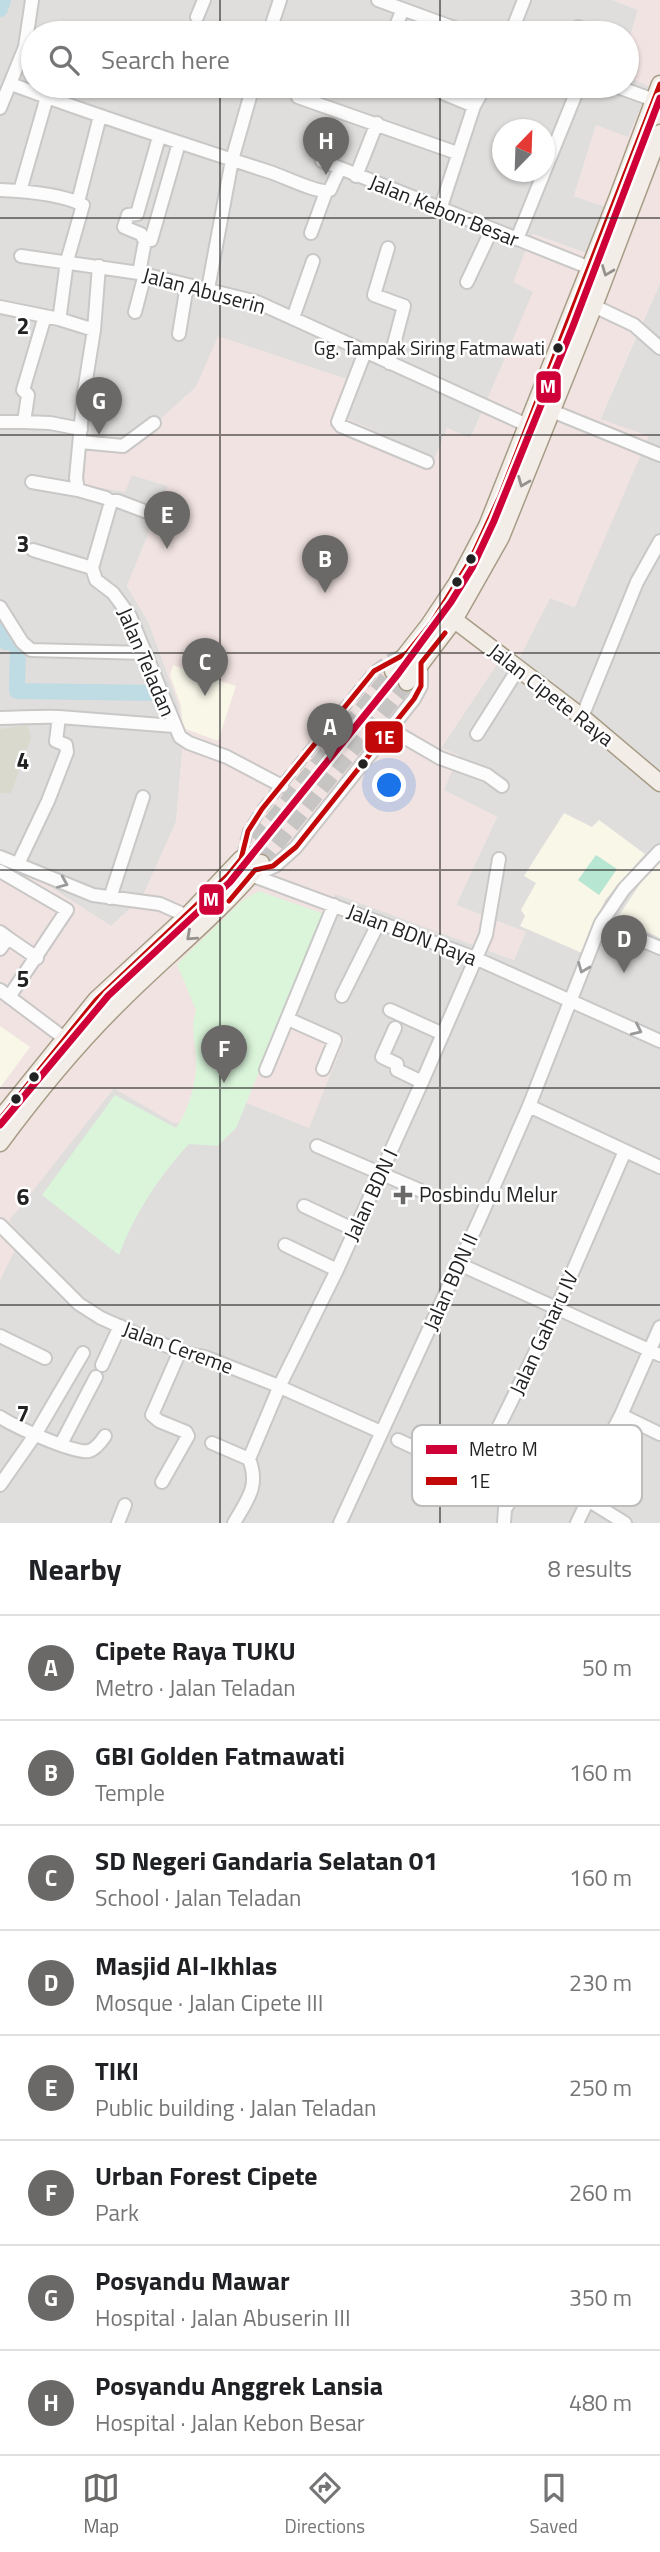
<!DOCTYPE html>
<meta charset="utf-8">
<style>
:root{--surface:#fff;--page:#f2f2f2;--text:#202124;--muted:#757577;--line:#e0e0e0;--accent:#6a6968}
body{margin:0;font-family:"Titillium Web",sans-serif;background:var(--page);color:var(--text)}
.compass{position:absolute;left:492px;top:119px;width:63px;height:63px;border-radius:50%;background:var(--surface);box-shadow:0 2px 5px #0004;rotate:23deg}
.you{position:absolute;left:390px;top:786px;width:24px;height:24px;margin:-18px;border:5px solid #fff;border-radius:50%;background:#1a73e8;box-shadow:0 0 0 10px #1a73e833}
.badge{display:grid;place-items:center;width:46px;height:46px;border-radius:50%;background:var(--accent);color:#fff;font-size:23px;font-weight:700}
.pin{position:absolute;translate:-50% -58px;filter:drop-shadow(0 2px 4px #0008)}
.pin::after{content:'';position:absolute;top:37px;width:24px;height:21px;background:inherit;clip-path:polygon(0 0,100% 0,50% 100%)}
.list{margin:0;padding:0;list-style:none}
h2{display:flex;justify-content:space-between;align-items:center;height:91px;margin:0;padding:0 28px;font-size:30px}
h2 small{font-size:23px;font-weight:400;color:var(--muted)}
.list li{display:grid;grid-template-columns:46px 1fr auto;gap:21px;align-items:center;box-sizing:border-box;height:105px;padding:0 28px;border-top:2px solid var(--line)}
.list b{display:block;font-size:26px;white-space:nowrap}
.list p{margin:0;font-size:23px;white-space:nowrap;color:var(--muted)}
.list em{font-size:23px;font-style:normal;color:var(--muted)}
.icon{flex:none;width:38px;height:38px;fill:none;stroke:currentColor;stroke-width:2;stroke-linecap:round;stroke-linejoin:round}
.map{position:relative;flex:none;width:660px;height:1523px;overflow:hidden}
.search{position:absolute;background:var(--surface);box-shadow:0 2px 5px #0004;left:21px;right:21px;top:21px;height:77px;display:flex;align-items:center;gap:18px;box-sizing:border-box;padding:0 24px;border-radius:38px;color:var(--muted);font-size:26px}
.sheet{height:931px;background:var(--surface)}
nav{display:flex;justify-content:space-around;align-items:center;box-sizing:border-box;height:98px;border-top:2px solid var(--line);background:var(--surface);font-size:19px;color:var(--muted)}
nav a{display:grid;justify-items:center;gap:4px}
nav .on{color:var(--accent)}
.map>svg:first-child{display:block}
</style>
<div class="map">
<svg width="660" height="1523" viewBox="0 0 660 1523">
<rect width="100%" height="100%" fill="#f0eeeb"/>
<path fill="#dfdedc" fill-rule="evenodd" d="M 0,0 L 612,0 L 638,10 L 627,47 L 627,33 L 33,33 L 33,86 L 627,86 L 627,77 L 650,86 L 628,138 L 596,125 L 574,196 L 609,208 L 592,255 L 533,234 L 534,292 L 470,439 L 447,428 L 435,458 L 346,418 L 361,384 L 219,337 L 196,387 L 151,428 L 132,475 L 168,486 L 127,586 L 149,623 L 179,706 L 183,742 L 176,822 L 142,898 L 111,926 L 0,855 ZM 503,130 L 544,130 L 544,172 L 503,172 Z
M 660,283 L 660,1523 L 0,1523 L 0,1280 L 21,1236 L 8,1221 L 114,1088 L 174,1123 L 227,1095 L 310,1128 L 285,1014 L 335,893 L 514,960 L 525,932 L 456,905 L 497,817 L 444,790 L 441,748 L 504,653 L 517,662 L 550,598 L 574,607 L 648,436 L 600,420 Z"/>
<path fill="#f1e3e1" d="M 612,0 L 660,0 L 660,283 L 600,419 L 649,436 L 575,607 L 550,598 L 517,663 L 504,654 L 441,748 L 459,755 L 444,790 L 497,817 L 456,905 L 526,932 L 514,960 L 335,894 L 286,1013 L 345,1038 L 309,1128 L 227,1095 L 199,1123 L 174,1123 L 114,1088 L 9,1221 L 22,1236 L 0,1280 L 0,855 L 111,926 L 142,898 L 176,822 L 183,742 L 179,706 L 149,623 L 127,586 L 168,486 L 132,475 L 125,492 L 84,485 L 87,441 L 122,445 L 151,428 L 196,387 L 218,336 L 361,384 L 346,418 L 435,458 L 447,428 L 471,438 L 533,292 L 513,282 L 532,234 L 592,255 L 609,208 L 574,196 L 596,125 L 628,137 L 650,87 L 627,77 L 627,47 L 638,10 Z"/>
<path fill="#f8f7e8" d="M 173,665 L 236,686 L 218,741 L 183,728 L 181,706 L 170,675 Z
M 564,813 L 592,827 L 599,820 L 645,854 L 605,900 L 582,953 L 520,926 L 525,916 L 521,910 L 536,883 L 524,876 Z
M 660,854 L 660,938 L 618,917 Z
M 0,1026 L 30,1047 L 0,1088 Z"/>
<path fill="#d9d9cd" d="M 28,725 L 31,738 L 11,793 L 0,793 L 0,729 Z"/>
<path fill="#daf5da" d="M 259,891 L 324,914 L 236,1128 L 217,1146 L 189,1144 C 159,1176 134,1215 119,1255 L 42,1195 L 115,1095 L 176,1128 C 187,1114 194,1089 196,1071 C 198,1050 189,1030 196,1010 L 177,964 L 243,900 Z"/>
<path fill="#b7e6d2" d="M 596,855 L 617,869 L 599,895 L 578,880 Z"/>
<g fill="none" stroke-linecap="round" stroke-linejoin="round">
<path stroke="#bfdbe3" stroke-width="16" d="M 0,9 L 3,0
M 0,622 L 6,622 L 8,629 L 6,642 L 18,643 L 17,691 L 157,693"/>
<path stroke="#c7c5c3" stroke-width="12" stroke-dasharray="12 6" stroke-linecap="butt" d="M 241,859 L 248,831 L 262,809 L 374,671 L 391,659 L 407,653"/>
<path stroke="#c7c5c3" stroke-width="16" stroke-dasharray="16 8" stroke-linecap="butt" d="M 241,859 L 393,671
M 261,863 L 407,682"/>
<g stroke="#c9c8c7" stroke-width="16">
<path id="minor" d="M 378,0 L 468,33
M 197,17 L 204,0
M 578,27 L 593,33
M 269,33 L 280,0
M 393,33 L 403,9
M 511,33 L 524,0
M 11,84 C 97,116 183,144 270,172 C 283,176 320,195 330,190 L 340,168 L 590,268
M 426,86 L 474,106
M 615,86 L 654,100
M 298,97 L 457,153
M 0,108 L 25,47 L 32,0
M 322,161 L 340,168
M 356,176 L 377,123
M 0,190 C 24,191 62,194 83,205 L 67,261 L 60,314
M 20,191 L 47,97
M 78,202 L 100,116
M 440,210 L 474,106 L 485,86
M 311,233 L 326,192
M 517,239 L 579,86
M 145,241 L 151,240 L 179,143
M 388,248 L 374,295 L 404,306 L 389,363
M 21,256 L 139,273 L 257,302 L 527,425
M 139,273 L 145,241 L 141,234 L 124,227 L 128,215 L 137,214 L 159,137
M 467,282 L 492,229
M 208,289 L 232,160 L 253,86
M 594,306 L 634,325 L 660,348
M 0,307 L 59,319 L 94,330
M 135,312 L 145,274
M 293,318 L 313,261
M 179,334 L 187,285
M 365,352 L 338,422 L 341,426 L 427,462
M 552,411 L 660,455
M 0,422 L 24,422 L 28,395 L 23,390 L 45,316
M 24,422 L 50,423 L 81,429
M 81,442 L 123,446 L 154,423
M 32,482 L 78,490
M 78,490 L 106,498 L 111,502 L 92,568 L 96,580 L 113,593 L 130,616 L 180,737 L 189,743 L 227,757 L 282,786
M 78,490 L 76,478 L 84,392 L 94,330 L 99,266
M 110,501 L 118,501 L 147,512
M 33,550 L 92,568
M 0,607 L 22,642 L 31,650 L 145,653
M 582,717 L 637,582 L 660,541
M 0,718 C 20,718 39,716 59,717
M 390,729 L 440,758 L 487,775 L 502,786
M 477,734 L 518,669
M 0,857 L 93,895 L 160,904 L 187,916
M 18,864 L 48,801 L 67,752 L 66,745 L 56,741 L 59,717 L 174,726
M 255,870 L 268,869 L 275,866 L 296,847 L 414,699 L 421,686 L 421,663
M 0,871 L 67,910 L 9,997
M 251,875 L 475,958 L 660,1041
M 110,898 L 143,797
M 601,923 L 660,948
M 0,932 L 8,938 L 0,949
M 8,938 L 37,958
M 0,990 L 64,1038
M 342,996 L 379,922
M 390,1010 L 443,1034
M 288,1019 L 335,1040 L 323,1069
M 395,1028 L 382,1057 L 397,1064 L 397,1070 L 422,1082
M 266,1070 L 334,905
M 529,1106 L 660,1167
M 317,1146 L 424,1192
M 304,1206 L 355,1230
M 0,1225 L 79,1304 L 101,1318 L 148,1339 L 189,1354 L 205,1357 L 271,1383 L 381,1432
M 285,1245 L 337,1270
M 459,1264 L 660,1355
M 0,1336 L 45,1358
M 102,1365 L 120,1326
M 621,1415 L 660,1434
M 0,1417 C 14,1426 74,1454 89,1451 C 96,1449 101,1442 105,1436
M 398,1440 L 469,1473 L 477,1471 L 556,1310 L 625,1151
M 212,1443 L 249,1459
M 61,1444 L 96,1377
M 600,1455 L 621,1415 L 660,1327
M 531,1465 L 625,1523
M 162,1482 L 188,1436 L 186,1432 L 159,1421 L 152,1415 L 180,1351
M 0,1485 L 35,1435 L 83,1353
M 118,1523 L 125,1505
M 234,1523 C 247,1500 260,1486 249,1459 L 281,1383 L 337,1270 L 422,1082 L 486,935 L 499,859
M 340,1523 L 481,1216 L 529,1106 L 601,923 L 624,889 L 660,851
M 504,1523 L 505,1509 L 547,1442
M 577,1523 L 588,1500"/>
</g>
<g stroke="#a79c86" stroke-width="19">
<path id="major" d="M 448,615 L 582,717 L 660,783
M 393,671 L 429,625 L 457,583 L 487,526 L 617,199 L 660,84
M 407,682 L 454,620 L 501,537 L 594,306 L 660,133
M 0,1119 L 96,1000 L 187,916 L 241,859
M 0,1143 C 37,1093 77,1044 121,1001 C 168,954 219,914 261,863"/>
</g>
<use href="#minor" stroke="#fdfcfc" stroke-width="12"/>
<use href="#major" stroke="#f3ede7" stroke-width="16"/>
<g stroke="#fff" stroke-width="10">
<path id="bus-1" d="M 229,901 L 255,870 L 273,866 L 296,847 L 414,699 L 421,686 L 421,663 L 445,633
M 0,1119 L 96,1000 L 228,875 L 241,859 L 248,831 L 262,809 L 374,671 L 407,653 L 432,622 L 470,561 L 500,496 L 660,84"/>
</g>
<use href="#bus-1" stroke="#c20809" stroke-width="5"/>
<g stroke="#fff" stroke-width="12">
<path id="metro-1" d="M 0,1125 L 108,996 L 230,882 L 398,674 L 451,602 L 472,568 L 494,521 L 573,326 L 660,98"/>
</g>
<use href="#metro-1" stroke="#ce0037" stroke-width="7"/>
</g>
<defs><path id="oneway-chevron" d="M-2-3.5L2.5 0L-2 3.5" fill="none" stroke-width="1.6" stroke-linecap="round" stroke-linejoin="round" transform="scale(1.75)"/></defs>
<g stroke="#95928e">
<use href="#oneway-chevron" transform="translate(607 271) rotate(111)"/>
<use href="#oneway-chevron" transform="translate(523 482) rotate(112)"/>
<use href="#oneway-chevron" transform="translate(191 936) rotate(138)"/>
</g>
<g stroke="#9a9a9a">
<use href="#oneway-chevron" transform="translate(63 883) rotate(23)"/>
<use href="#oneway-chevron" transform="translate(583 968) rotate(112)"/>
<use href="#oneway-chevron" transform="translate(637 1030) rotate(25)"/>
</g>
<path fill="none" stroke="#222" stroke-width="2" stroke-opacity="0.55" d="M 220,0 L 220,33M 440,0 L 440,33M 220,86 L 220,1523M 440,86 L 440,1523M 0,218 L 660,218M 0,435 L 660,435M 0,653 L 660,653M 0,870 L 660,870M 0,1088 L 660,1088M 0,1305 L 660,1305"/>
<g fill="#222" stroke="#fff" stroke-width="2.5">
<circle cx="558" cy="348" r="6"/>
<circle cx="471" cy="559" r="6"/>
<circle cx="457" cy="582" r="6"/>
<circle cx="363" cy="764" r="6"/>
<circle cx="34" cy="1077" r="6"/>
<circle cx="16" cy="1099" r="6"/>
</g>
<path fill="#6a6968" stroke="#fff" stroke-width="2.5" d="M399.5 1184.5h7v7h7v7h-7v7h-7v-7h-7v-7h7z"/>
<g text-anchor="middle" stroke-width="5" stroke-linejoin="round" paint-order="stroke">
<g font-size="19" fill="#222" stroke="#fff" text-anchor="end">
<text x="545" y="355">Gg. Tampak Siring Fatmawati</text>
</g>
<g font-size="21" fill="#222" stroke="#fff">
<text transform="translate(444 211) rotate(22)" y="7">Jalan Kebon Besar</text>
<text transform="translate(204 291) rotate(15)" y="7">Jalan Abuserin</text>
<text transform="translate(146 662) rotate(67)" y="7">Jalan Teladan</text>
<text transform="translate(551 695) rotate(38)" y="7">Jalan Cipete Raya</text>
<text transform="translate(412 935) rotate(21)" y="7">Jalan BDN Raya</text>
<text transform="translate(371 1195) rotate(-65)" y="7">Jalan BDN I</text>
<text transform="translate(451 1282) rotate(-66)" y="7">Jalan BDN II</text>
<text transform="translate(544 1333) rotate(-65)" y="7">Jalan Gaharu IV</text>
<text transform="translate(178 1348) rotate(20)" y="7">Jalan Cereme</text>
</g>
<g font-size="21" fill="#222" stroke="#fff" text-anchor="start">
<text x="419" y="1202">Posbindu Melur</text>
</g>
</g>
<rect x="412" y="1425" width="230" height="81" rx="10" fill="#fff" stroke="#bdbdbd" stroke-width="2"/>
<rect x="426" y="1445" width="31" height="9" fill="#ce0037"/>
<rect x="426" y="1477" width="31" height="8" fill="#c20809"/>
<g font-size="19" fill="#222">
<text x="469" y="1456">Metro M</text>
<text x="469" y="1488">1E</text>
</g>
<g font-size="23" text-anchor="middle" font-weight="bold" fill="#222" stroke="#fff" stroke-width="5" stroke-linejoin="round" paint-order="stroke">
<text x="23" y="334">2</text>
<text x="23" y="552">3</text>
<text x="23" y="769">4</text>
<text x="23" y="987">5</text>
<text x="23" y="1205">6</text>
<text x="23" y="1422">7</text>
</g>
<g stroke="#fff" stroke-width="2.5">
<rect x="535" y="370" width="27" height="34" rx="7" fill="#ce0037"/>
<rect x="364" y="720" width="40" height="34" rx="7" fill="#c20809"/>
<rect x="198" y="883" width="27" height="33" rx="7" fill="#ce0037"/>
</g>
<g font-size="19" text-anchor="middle" font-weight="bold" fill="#fff">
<text x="548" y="393">M</text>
<text x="384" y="744">1E</text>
<text x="211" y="906">M</text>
</g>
</svg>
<svg class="compass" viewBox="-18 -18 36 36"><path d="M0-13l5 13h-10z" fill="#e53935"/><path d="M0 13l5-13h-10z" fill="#757577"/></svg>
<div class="you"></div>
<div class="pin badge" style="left:330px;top:761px">A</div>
<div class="pin badge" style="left:325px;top:593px">B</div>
<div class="pin badge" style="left:205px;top:696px">C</div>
<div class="pin badge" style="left:624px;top:973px">D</div>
<div class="pin badge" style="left:167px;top:549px">E</div>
<div class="pin badge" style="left:224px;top:1083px">F</div>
<div class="pin badge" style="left:99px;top:435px">G</div>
<div class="pin badge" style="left:326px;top:175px">H</div>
<div class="search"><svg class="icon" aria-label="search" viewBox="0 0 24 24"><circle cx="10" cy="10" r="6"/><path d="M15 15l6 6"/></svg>Search here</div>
</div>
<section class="sheet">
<h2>Nearby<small>8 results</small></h2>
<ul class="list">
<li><span class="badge">A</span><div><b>Cipete Raya TUKU</b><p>Metro · Jalan Teladan</p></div><em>50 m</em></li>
<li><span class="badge">B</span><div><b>GBI Golden Fatmawati</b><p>Temple</p></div><em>160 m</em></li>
<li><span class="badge">C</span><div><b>SD Negeri Gandaria Selatan 01</b><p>School · Jalan Teladan</p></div><em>160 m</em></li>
<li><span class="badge">D</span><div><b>Masjid Al-Ikhlas</b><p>Mosque · Jalan Cipete III</p></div><em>230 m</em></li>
<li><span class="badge">E</span><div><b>TIKI</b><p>Public building · Jalan Teladan</p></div><em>250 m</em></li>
<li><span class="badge">F</span><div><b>Urban Forest Cipete</b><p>Park</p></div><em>260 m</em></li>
<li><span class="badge">G</span><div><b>Posyandu Mawar</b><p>Hospital · Jalan Abuserin III</p></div><em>350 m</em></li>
<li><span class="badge">H</span><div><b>Posyandu Anggrek Lansia</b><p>Hospital · Jalan Kebon Besar</p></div><em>480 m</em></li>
</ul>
</section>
<nav>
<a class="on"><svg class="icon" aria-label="map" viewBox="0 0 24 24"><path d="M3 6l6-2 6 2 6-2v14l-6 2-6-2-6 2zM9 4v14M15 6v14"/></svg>Map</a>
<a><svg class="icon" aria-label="directions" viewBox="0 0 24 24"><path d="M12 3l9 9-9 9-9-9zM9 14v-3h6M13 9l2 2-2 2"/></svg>Directions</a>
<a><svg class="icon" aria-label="saved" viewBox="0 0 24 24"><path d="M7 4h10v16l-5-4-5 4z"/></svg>Saved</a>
</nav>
